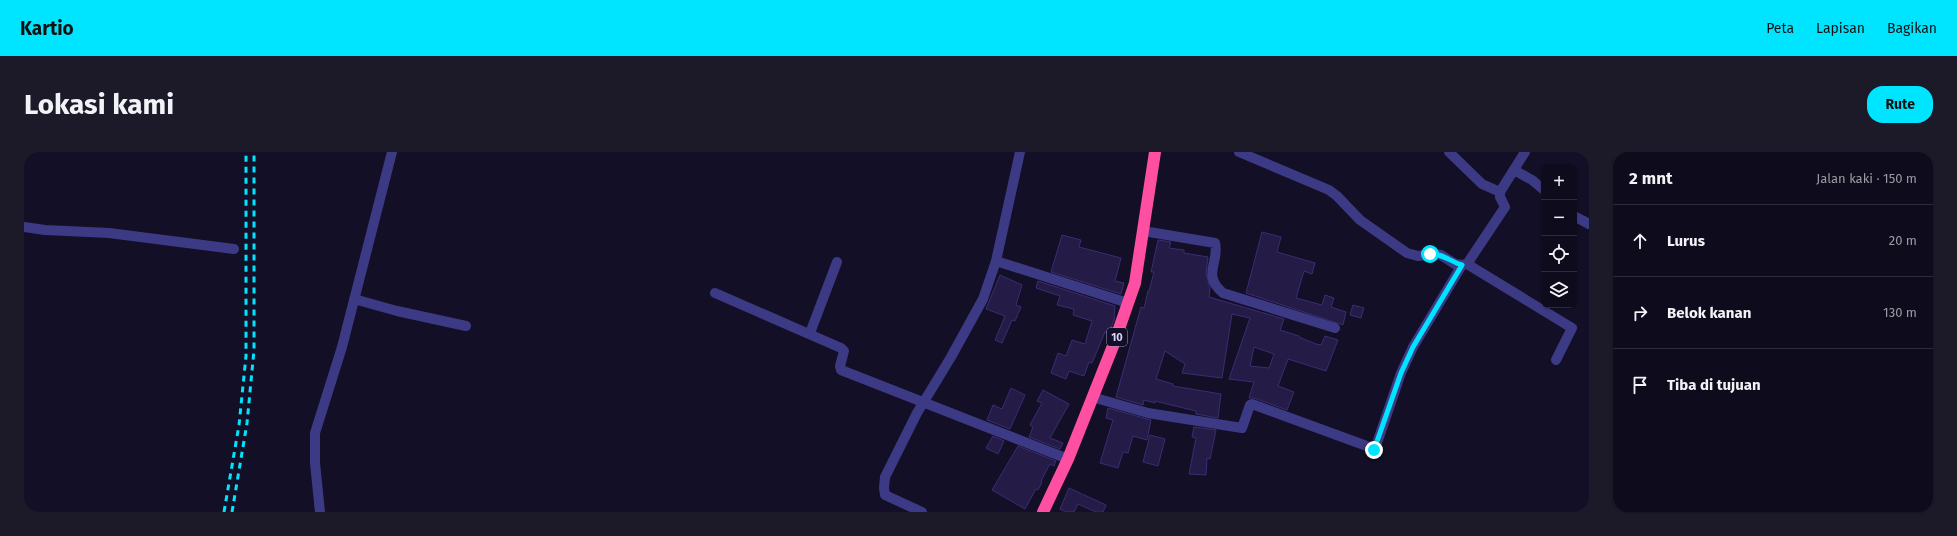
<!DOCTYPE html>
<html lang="id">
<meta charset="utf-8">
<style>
:root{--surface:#0e0b1c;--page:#1c1929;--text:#f1f3f6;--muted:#9b9ba3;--line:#2e2b3b;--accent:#00e5ff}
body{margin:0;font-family:"Fira Sans",sans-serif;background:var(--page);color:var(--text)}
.controls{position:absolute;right:12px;top:12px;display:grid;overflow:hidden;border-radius:8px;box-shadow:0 1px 3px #0004}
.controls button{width:36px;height:36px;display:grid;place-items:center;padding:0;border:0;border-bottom:1px solid var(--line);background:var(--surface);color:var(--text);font:20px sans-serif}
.stop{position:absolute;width:12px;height:12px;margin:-9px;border:3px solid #00e5ff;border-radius:50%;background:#fff}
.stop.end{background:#00e5ff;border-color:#fff;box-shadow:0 1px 4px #0008}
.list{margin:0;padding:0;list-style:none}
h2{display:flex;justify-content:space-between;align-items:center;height:52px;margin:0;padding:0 16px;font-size:17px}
h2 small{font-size:13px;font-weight:400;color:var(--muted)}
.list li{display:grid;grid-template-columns:26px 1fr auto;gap:12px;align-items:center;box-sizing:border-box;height:72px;padding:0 16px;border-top:1px solid var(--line)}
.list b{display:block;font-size:15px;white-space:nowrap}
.list em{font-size:13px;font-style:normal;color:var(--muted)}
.icon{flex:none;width:22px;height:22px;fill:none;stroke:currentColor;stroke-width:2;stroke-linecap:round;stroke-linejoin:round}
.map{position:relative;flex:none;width:1565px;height:360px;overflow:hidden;border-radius:16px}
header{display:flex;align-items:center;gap:24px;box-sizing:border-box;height:56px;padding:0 20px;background:var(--accent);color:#111}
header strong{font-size:19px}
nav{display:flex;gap:22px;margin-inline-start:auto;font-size:14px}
.intro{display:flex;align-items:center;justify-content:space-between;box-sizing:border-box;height:96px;padding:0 24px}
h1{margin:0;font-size:28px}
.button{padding:10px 18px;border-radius:16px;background:var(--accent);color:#111;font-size:14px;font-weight:700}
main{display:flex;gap:24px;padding:0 24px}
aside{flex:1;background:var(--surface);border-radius:16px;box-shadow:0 1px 3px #0004}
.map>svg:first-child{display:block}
</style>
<header>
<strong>Kartio</strong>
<nav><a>Peta</a><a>Lapisan</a><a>Bagikan</a></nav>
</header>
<div class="intro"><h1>Lokasi kami</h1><a class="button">Rute</a></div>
<main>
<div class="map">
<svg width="1565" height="360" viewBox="0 0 1565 360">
<rect width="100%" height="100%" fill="#130f26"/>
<path fill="#241b47" stroke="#3b2d73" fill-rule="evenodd" d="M 1238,80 L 1257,85 L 1253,100 L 1291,111 L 1288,122 L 1280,119 L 1272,146 L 1298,153 L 1301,143 L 1310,146 L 1307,155 L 1322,160 L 1319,173 L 1222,141 Z
M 1038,83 L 1057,88 L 1055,95 L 1097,106 L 1091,129 L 1100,131 L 1097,142 L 1027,120 Z
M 1134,88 L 1147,90 L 1145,96 L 1160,98 L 1160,101 L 1184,105 L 1182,121 L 1186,136 L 1185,145 L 1260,167 L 1256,178 L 1275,184 L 1275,185 L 1292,192 L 1297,193 L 1301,184 L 1314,188 L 1302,219 L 1264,207 L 1254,234 L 1270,240 L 1263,258 L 1230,246 L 1225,246 L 1230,230 L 1205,227 L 1226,166 L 1208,162 L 1198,226 L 1158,221 L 1161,212 L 1141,199 L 1132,227 L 1149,232 L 1149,234 L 1197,242 L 1194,266 L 1172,262 L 1172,259 L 1131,249 L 1131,251 L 1120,248 L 1119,253 L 1092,245 L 1117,155 L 1120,156 L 1124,139 L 1125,139 L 1130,120 L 1127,120 ZM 1230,195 L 1250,202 L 1245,216 L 1226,214 Z
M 976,123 L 998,133 L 992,153 L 997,155 L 991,169 L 988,168 L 978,191 L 971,188 L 981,164 L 962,157 Z
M 1014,129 L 1091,154 L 1090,164 L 1091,165 L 1085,182 L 1081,180 L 1068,211 L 1065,210 L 1060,224 L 1045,219 L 1042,227 L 1027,221 L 1034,201 L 1042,204 L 1048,188 L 1061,192 L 1068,169 L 1049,163 L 1050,157 L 1033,153 L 1036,144 L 1012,136 Z
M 1329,153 L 1340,156 L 1337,166 L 1326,163 Z
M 987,236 L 1001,243 L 986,277 L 963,268 L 969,253 L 978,257 Z
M 1019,238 L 1045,252 L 1026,286 L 1039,291 L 1036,297 L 1005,285 L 1009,275 L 1006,273 L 1018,251 L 1013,249 Z
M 1084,256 L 1127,268 L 1123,288 L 1109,284 L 1104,301 L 1099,300 L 1094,316 L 1076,311 L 1089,268 L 1082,266 Z
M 1170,275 L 1192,278 L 1186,307 L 1183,306 L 1182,323 L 1165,322 L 1172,286 L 1168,285 Z
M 1126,283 L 1141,287 L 1134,314 L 1119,310 Z
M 969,284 L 980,289 L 974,302 L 962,296 Z
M 994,294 L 1032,309 L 1030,314 L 1026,312 L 1017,329 L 1018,330 L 1014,338 L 1012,337 L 1001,357 L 968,338 Z
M 1045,336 L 1082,353 L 1079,360 L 1072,360 L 1054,352 L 1050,360 L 1042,360 L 1036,357 Z"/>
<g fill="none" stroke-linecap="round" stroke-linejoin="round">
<path stroke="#3d3a85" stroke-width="10" d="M 1215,0 L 1305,38 L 1313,44 L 1336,68 L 1383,101 L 1394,104 L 1410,102 L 1417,103 L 1431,112 L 1438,113 L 1443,112 L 1481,55 L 1476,45 L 1476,40 L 1501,0
M 1425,0 L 1458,32 L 1476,40
M 1490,18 L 1508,28 L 1520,38
M 1550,64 L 1565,72
M 0,75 L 21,78 L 85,81 L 210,97
M 1119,79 L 1191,91 C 1196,110 1177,122 1199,141 L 1311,176
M 972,109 L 1104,151
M 1443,112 L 1548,176 L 1532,208
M 691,141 L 817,196 L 820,199 L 816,214 L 817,218 L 1044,307
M 330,147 L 373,159 L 442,174
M 786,181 L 813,110
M 1068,245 L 1124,261 L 1218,276 L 1226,253 L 1228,252 L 1351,297 L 1377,221 L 1389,195 L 1438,113
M 296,360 L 291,311 L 291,281 L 318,195 L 368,0
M 898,360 L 861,343 L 860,336 L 861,325 L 893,261 L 927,205 L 959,147 L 972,109 L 996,0"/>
<path stroke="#ff4fa3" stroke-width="12" d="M 1019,360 L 1044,307 L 1089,194 L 1111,131 L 1131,0"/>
<path stroke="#00e5ff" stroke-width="3" stroke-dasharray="6 5" stroke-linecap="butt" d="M 200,360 L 215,273 L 222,204 L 222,0
M 208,360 L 223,271 L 230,198 L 230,0"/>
</g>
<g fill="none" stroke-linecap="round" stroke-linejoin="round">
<path stroke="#00e5ff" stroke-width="5" d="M 1350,298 L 1377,221 L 1389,195 L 1438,113 C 1427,110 1418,101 1406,102"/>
</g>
<g text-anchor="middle" stroke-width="3" stroke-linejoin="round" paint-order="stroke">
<rect fill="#130f26" stroke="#9e99be" stroke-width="1" x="1083" y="176" width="20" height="18" rx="3"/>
<g font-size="11" font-weight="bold" fill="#d9d4ff">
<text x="1093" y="189">10</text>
</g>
</g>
</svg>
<div class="controls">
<button>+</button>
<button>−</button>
<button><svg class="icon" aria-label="locate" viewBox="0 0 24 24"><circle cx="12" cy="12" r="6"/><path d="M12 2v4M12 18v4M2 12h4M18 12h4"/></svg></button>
<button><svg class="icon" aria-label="layers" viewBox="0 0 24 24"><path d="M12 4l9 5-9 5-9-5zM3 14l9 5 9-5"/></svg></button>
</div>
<div class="stop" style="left:1406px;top:102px"></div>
<div class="stop end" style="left:1350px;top:298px"></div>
</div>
<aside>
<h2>2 mnt<small>Jalan kaki · 150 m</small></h2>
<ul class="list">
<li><svg class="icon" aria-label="ahead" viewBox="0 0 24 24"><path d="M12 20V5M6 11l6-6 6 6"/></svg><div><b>Lurus</b></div><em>20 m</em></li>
<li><svg class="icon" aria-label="right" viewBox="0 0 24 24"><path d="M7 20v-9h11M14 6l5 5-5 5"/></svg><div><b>Belok kanan</b></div><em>130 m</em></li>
<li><svg class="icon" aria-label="arrive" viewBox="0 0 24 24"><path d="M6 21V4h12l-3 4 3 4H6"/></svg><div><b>Tiba di tujuan</b></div></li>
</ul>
</aside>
</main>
